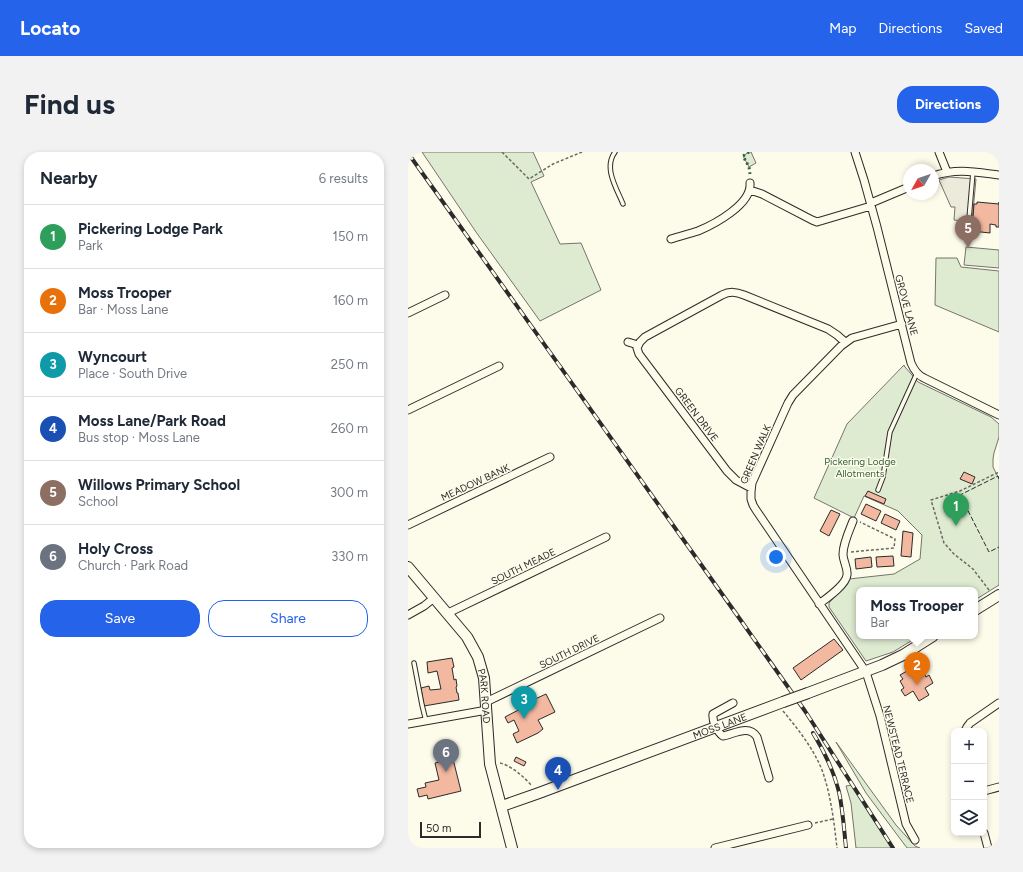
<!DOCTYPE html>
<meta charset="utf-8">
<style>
:root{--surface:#fff;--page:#f2f2f3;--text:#1f2937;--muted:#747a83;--line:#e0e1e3;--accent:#2563eb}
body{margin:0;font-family:Figtree,sans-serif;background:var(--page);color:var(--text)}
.controls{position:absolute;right:12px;bottom:12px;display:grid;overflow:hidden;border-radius:8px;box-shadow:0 2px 6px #0003}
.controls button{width:36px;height:36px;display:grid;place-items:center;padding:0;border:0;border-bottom:1px solid var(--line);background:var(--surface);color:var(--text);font:20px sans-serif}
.compass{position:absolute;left:495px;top:12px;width:36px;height:36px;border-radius:50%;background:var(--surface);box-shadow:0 2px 6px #0003;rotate:230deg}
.scale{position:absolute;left:12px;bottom:10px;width:61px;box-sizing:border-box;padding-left:4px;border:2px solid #2b2b2b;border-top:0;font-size:11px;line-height:14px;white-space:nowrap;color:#2b2b2b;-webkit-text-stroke:3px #fdfbea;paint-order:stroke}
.you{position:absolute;left:368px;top:405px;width:14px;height:14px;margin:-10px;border:3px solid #fff;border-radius:50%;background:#1a73e8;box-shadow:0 0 0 6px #1a73e833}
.badge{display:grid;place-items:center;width:26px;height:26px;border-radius:50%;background:var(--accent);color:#fff;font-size:13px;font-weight:700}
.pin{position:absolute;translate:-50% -33px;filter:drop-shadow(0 1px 2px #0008)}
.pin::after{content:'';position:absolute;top:21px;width:14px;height:12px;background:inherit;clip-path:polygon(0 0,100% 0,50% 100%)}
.popup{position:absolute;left:448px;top:435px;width:122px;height:52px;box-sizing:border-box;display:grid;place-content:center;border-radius:8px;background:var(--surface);filter:drop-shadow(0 1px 3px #0005);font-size:13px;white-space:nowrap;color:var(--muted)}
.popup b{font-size:15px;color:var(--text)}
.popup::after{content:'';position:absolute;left:50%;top:100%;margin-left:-8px;border:8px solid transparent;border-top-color:var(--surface)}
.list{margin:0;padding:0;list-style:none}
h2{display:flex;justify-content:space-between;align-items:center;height:52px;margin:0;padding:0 16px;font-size:17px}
h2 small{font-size:13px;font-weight:400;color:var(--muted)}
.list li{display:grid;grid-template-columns:26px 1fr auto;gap:12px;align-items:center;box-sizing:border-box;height:64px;padding:0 16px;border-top:1px solid var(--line)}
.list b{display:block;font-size:15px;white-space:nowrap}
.list p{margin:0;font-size:13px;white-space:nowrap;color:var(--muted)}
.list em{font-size:13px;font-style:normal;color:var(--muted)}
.actions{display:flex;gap:8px;padding:12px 16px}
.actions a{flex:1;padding:9px 0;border:1px solid var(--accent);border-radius:16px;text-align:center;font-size:14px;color:var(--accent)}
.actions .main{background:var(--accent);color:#fff}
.icon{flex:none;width:22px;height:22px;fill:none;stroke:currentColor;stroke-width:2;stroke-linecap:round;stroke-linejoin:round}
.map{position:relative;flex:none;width:591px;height:696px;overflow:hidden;border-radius:16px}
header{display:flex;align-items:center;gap:24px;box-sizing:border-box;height:56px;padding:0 20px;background:var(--accent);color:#fff}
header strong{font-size:19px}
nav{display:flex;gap:22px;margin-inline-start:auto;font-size:14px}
.intro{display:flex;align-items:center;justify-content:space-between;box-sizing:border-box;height:96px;padding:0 24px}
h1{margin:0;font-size:28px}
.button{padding:10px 18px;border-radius:16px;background:var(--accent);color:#fff;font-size:14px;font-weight:700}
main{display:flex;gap:24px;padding:0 24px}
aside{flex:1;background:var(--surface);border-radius:16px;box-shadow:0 2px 6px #0003}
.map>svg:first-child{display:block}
</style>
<header>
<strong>Locato</strong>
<nav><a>Map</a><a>Directions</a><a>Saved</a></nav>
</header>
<div class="intro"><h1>Find us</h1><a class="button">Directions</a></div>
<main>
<aside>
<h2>Nearby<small>6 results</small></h2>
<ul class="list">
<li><span class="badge" style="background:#2e9e5b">1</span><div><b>Pickering Lodge Park</b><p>Park</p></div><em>150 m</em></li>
<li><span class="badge" style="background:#e8710a">2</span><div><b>Moss Trooper</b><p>Bar · Moss Lane</p></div><em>160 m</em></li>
<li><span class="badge" style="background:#0f9aa8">3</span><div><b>Wyncourt</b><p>Place · South Drive</p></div><em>250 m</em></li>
<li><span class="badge" style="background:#1a4fb4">4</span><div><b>Moss Lane/Park Road</b><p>Bus stop · Moss Lane</p></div><em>260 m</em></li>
<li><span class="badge" style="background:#8d6e63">5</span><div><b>Willows Primary School</b><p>School</p></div><em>300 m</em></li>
<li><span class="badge" style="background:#6b7280">6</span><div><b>Holy Cross</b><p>Church · Park Road</p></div><em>330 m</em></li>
</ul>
<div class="actions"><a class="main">Save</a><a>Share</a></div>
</aside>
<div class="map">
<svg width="591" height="696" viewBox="0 0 591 696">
<rect width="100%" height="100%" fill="#fdfbea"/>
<path fill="#deebd1" stroke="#74746e" d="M 14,0 L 125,0 L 136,24 L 123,30 L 152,92 L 173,91 L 193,138 L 132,169 L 68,80 Z
M 341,0 L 343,0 L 348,11 L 341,15 L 335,4 Z
M 558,95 L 591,98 L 591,116 L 556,113 Z
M 528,106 L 549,106 L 553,115 L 591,119 L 591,180 L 527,153 Z
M 496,213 L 497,215 L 510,230 L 583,265 L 591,272 L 591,285 L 586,301 L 585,307 L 585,315 L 591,327 L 591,433 L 567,448 L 567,438 L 451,438 L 451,484 L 511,484 L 485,500 L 458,509 L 421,455 L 421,451 L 435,436 L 441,427 L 486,422 L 512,407 L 514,383 L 490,359 L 456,344 L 446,366 L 406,346 L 439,272 Z
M 428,590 L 488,673 L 507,694 L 512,696 L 499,696 L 458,641 Z
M 444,633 L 484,696 L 448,696 L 443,651 L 438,634 Z"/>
<path fill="#eceadb" stroke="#74746e" d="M 541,25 L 568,27 L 564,70 L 546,68 L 547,55 L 543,55 L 531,28 Z"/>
<path fill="#f2b8a0" stroke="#2b2b2b" d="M 569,50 L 591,52 L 591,50 L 591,75 L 588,75 L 588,73 L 582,72 L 582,81 L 564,79 L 566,52 L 569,52 Z
M 556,320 L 567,325 L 564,332 L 552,327 Z
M 460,339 L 478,347 L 476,352 L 457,344 Z
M 458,352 L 473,359 L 468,369 L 453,362 Z
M 423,358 L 432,362 L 421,384 L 412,379 Z
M 477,362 L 492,369 L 488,378 L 473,371 Z
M 495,379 L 505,381 L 503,405 L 493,404 Z
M 485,404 L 486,414 L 469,415 L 468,405 Z
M 463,405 L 464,415 L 448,417 L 447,407 Z
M 426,487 L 435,498 L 393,528 L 385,516 Z
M 44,506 L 46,515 L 44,516 L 46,528 L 48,527 L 49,534 L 48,535 L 49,541 L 50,541 L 51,548 L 16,554 L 13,536 L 21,534 L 22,538 L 33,537 L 29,519 L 20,521 L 19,510 Z
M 511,512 L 518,525 L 521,523 L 525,531 L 517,536 L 521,543 L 511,549 L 505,539 L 497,544 L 493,538 L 496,536 L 492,529 L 495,527 L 492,523 Z
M 138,542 L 147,560 L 130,568 L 135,577 L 130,581 L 109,591 L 105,582 L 111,579 L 106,568 L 100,571 L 97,565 L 126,550 L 125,548 Z
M 108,605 L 118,610 L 116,614 L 106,609 Z
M 45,607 L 53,639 L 20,647 L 19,643 L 11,645 L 9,637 L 18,635 L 17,631 L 31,628 L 27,611 Z"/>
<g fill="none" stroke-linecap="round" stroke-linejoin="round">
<g stroke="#2b2b2b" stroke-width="5.5">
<path id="lane" d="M 207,0 C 195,16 209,37 215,52
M 561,67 L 565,20
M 470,338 L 475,325 L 482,280 L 509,221
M 6,511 L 14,553 L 18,569"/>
</g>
<g stroke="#2b2b2b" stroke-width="9">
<path id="street" d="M 447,0 L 456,28 L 469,75 L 503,211 C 506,218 509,223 516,226 L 591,263
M 531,0 L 539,20
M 525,24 C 549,16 567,20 591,23
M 342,38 L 354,42 L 404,68 L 409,70 L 463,54
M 463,51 L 501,35
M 263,87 C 272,84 281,82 290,79 C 307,72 344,52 342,31
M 0,161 L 37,143
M 494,172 L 444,186 L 433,194 L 385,243 L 380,251 L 344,331 L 343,340 L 343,347 L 345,353 L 348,358 L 458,520 L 472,564 L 498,672 L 507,688
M 220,190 L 230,193
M 0,258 L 91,214
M 343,336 L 328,328 L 319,319 L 231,202 L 229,196 L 232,190 L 237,185 L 314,143 C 322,139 328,140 336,143 L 420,177 L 429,183 L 437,190
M 0,373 L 142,305
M 411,452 C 419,446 438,433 439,423 C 440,416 435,409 435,402 C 435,392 441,379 445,369
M 40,461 L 198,385
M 0,463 L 16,454 L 26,446
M 78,550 L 252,466
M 325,551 L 305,562 C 304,569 309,580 315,584 C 326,582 341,572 349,585 L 361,626
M 0,572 L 79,558
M 557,579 L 559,575 L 562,571 L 591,551
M 576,639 L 591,635
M 576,681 L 580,696
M 307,696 L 400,673"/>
</g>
<g stroke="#2b2b2b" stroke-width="12">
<g id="secondary">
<path id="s1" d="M 0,415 L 59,485 L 70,505 L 76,526 L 82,612 L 104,696"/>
<path d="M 567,458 L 591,443"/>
<path d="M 400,541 L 474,513 L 495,503 L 525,484"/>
<path id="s2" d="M 94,654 L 131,641 L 375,550"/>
</g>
</g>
<path stroke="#6a6964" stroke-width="1.5" stroke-dasharray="3 2" stroke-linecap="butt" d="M 94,0 L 121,27 L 145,12 L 174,0
M 443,400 L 486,396 L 487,387 L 452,370
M 581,438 L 565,417 L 546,402 L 536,391 L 523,348 L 552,339 L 591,320
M 375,559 C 390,577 405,596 414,618 C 423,643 426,670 429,696
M 92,611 C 104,614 116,625 124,634
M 407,671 L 425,667"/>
<use href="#lane" stroke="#fdfbea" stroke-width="3.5"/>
<use href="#street" stroke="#fdfbea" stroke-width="7"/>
<use href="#secondary" stroke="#fdfbea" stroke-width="10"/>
<g stroke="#2b2b2b" stroke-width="4">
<path id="rail" d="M 0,1 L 329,463 L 397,559 L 485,696
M 405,581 C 416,599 426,620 431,640 C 435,659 436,677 438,696"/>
</g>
<use href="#rail" stroke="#fdfbea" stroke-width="2.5" stroke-dasharray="8" stroke-linecap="butt"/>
<g stroke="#2b2b2b" stroke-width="12" stroke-linecap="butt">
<path id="secondary-bridge" d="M 375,550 L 400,541"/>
</g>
<use href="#secondary-bridge" stroke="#fdfbea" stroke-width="10"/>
<path stroke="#34623c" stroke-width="3" stroke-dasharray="2 3" stroke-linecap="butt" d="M 341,0 L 335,4 L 341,15 L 342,22"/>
<path stroke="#2b2b2b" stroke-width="1" stroke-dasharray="5 2" stroke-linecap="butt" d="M 591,327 L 590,324 L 552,343 L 581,400 L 591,395"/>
</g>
<g text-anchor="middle" stroke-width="3" stroke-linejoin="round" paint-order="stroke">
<g font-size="10" fill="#2b2b2b" stroke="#fdfbea">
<text transform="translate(499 153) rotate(75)" y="4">GROVE LANE</text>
<text transform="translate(289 262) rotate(53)" y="4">GREEN DRIVE</text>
<text transform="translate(347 302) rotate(-67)" y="4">GREEN WALK</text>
<text transform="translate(67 330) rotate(-25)" y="4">MEADOW BANK</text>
<text transform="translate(115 414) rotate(-26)" y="4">SOUTH MEADE</text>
<text transform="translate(161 499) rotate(-26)" y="4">SOUTH DRIVE</text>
<text dy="4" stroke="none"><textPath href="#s1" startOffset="154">PARK ROAD</textPath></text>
<text dy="4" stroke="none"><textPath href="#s2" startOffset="232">MOSS LANE</textPath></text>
<text transform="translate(491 602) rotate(76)" y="4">NEWSTEAD TERRACE</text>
</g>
<g font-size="10" fill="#34623c" stroke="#fdfbea">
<text x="452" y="313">Pickering Lodge<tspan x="452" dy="12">Allotments</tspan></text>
</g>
</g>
</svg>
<div class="controls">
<button>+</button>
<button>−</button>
<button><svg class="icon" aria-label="layers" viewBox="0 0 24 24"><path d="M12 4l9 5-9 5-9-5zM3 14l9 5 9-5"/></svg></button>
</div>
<svg class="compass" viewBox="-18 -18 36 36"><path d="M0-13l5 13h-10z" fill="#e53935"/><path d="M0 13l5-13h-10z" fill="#747a83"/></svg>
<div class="scale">50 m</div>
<div class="you"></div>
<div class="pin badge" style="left:548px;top:374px;background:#2e9e5b">1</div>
<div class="pin badge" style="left:509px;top:533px;background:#e8710a">2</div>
<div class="popup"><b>Moss Trooper</b>Bar</div>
<div class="pin badge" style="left:116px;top:567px;background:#0f9aa8">3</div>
<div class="pin badge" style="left:150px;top:638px;background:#1a4fb4">4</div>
<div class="pin badge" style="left:560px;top:96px;background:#8d6e63">5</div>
<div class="pin badge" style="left:38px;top:620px;background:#6b7280">6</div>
</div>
</main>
